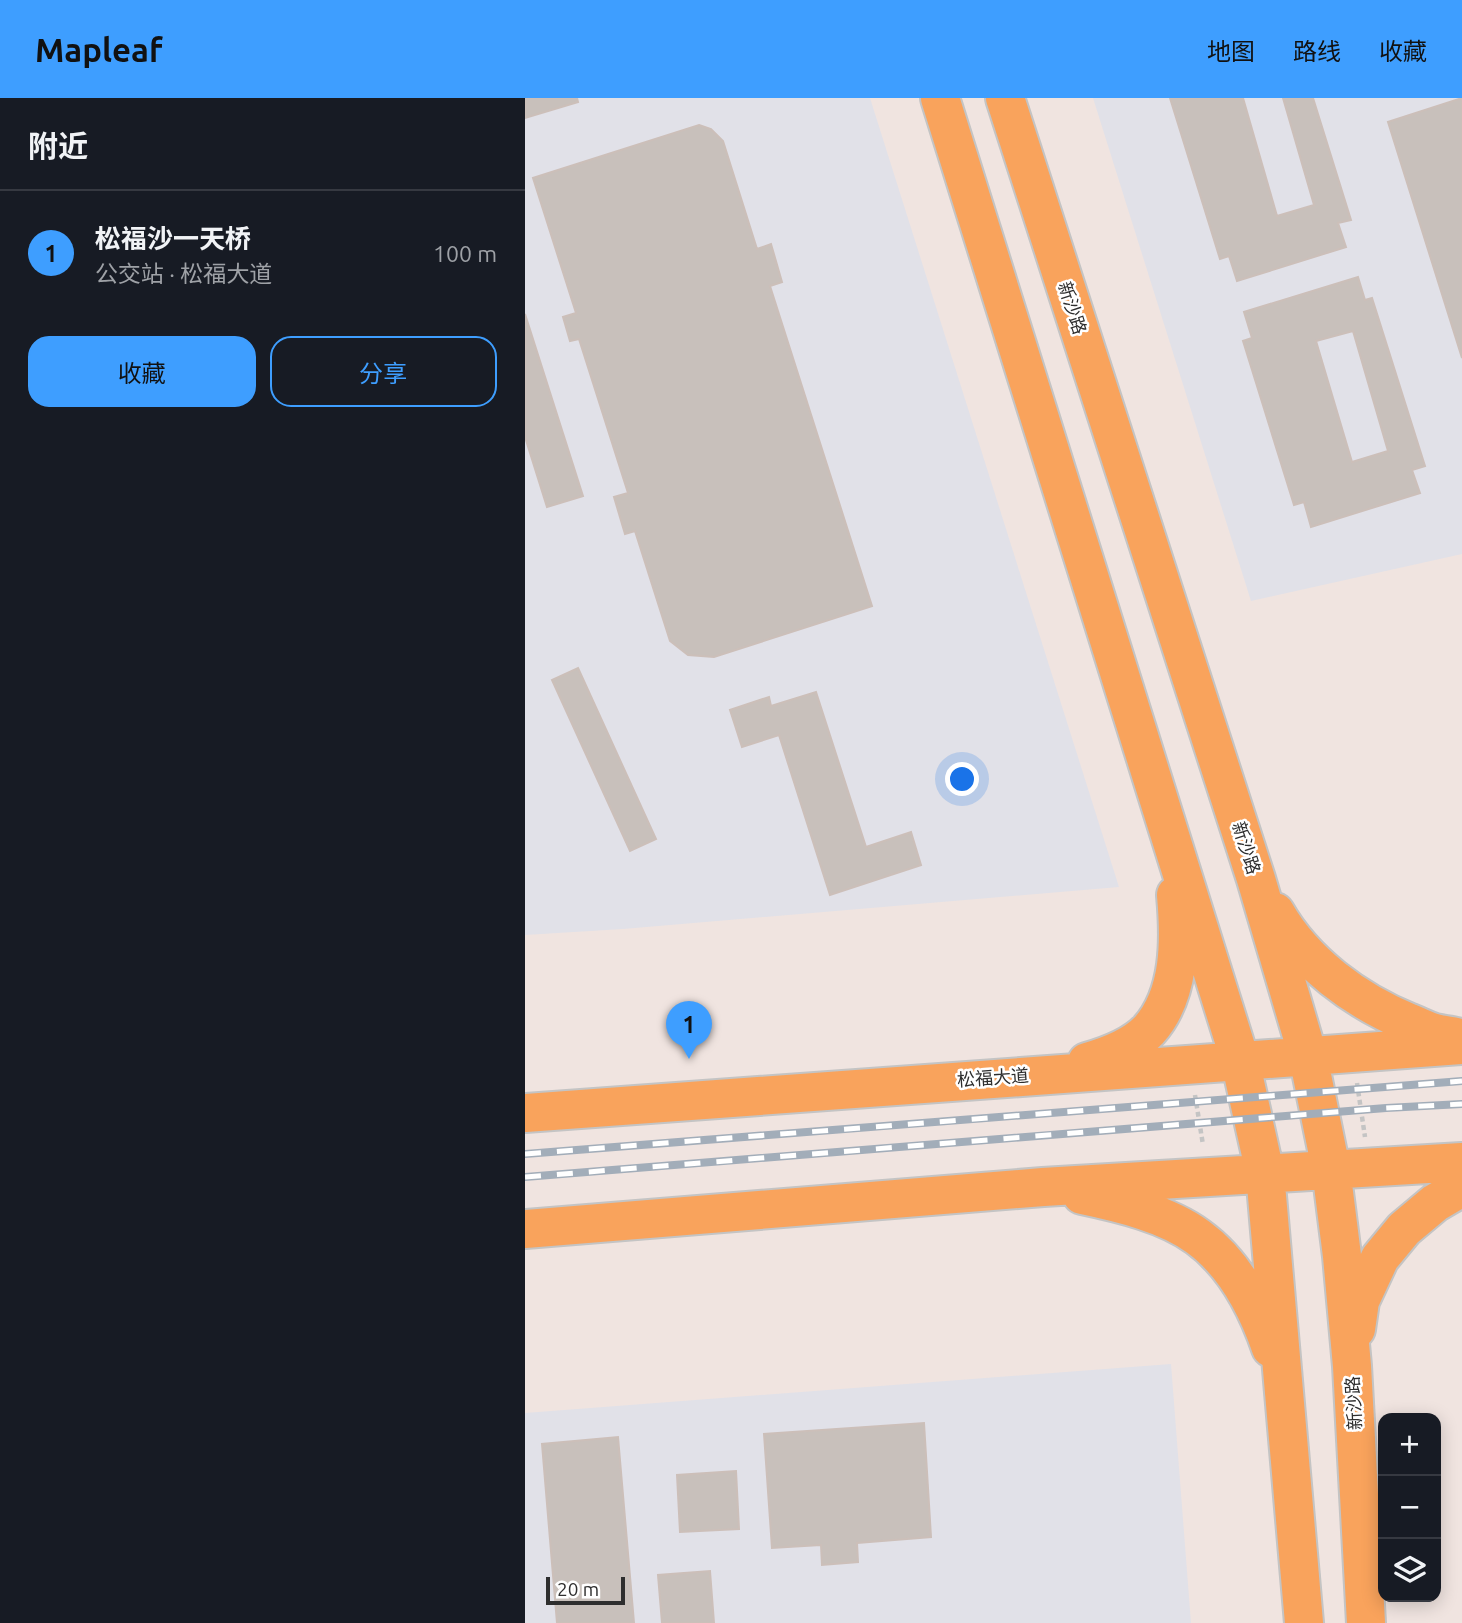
<!DOCTYPE html>
<html lang="zh">
<meta charset="utf-8">
<style>
:root{--surface:#171b24;--page:#242831;--text:#f1f3f6;--muted:#9ea1a6;--line:#363941;--accent:#3e9eff}
body{margin:0;font-family:Ubuntu,"Noto Sans SC",sans-serif;background:var(--page);color:var(--text)}
.controls{position:absolute;right:21px;bottom:21px;display:grid;overflow:hidden;border-radius:14px;box-shadow:0 4px 18px #0003}
.controls button{width:63px;height:63px;display:grid;place-items:center;padding:0;border:0;border-bottom:2px solid var(--line);background:var(--surface);color:var(--text);font:35px sans-serif}
.scale{position:absolute;left:21px;bottom:18px;width:79px;box-sizing:border-box;padding-left:7px;border:4px solid #2e2e2e;border-top:0;font-size:19px;line-height:24px;white-space:nowrap;color:#2e2e2e;-webkit-text-stroke:5px #fff;paint-order:stroke}
.you{position:absolute;left:438px;top:682px;width:24px;height:24px;margin:-18px;border:5px solid #fff;border-radius:50%;background:#1a73e8;box-shadow:0 0 0 10px #1a73e833}
.badge{display:grid;place-items:center;width:46px;height:46px;border-radius:50%;background:var(--accent);color:#111;font-size:23px;font-weight:700}
.pin{position:absolute;translate:-50% -58px;filter:drop-shadow(0 2px 4px #0008)}
.pin::after{content:'';position:absolute;top:37px;width:24px;height:21px;background:inherit;clip-path:polygon(0 0,100% 0,50% 100%)}
.list{margin:0;padding:0;list-style:none}
h2{display:flex;justify-content:space-between;align-items:center;height:91px;margin:0;padding:0 28px;font-size:30px}
h2 small{font-size:23px;font-weight:400;color:var(--muted)}
.list li{display:grid;grid-template-columns:46px 1fr auto;gap:21px;align-items:center;box-sizing:border-box;height:126px;padding:0 28px;border-top:2px solid var(--line)}
.list b{display:block;font-size:26px;white-space:nowrap}
.list p{margin:0;font-size:23px;white-space:nowrap;color:var(--muted)}
.list em{font-size:23px;font-style:normal;color:var(--muted)}
.actions{display:flex;gap:14px;padding:21px 28px}
.actions a{flex:1;padding:16px 0;border:2px solid var(--accent);border-radius:21px;text-align:center;font-size:24px;color:var(--accent)}
.actions .main{background:var(--accent);color:#111}
.icon{flex:none;width:38px;height:38px;fill:none;stroke:currentColor;stroke-width:2;stroke-linecap:round;stroke-linejoin:round}
.map{position:relative;flex:none;width:937px;height:1525px;overflow:hidden}
header{display:flex;align-items:center;gap:42px;box-sizing:border-box;height:98px;padding:0 35px;background:var(--accent);color:#111}
header strong{font-size:33px}
nav{display:flex;gap:38px;margin-inline-start:auto;font-size:24px}
main{display:flex}
aside{flex:1;background:var(--surface)}
.map>svg:first-child{display:block}
</style>
<header>
<strong>Mapleaf</strong>
<nav><a>地图</a><a>路线</a><a>收藏</a></nav>
</header>
<main>
<aside>
<h2>附近<small></small></h2>
<ul class="list">
<li><span class="badge">1</span><div><b>松福沙一天桥</b><p>公交站 · 松福大道</p></div><em>100 m</em></li>
</ul>
<div class="actions"><a class="main">收藏</a><a>分享</a></div>
</aside>
<div class="map">
<svg width="937" height="1525" viewBox="0 0 937 1525">
<rect width="100%" height="100%" fill="#f0e4e0"/>
<path fill="#e1e1e8" d="M 0,0 L 345,0 L 594,789 L 98,831 L 0,837 Z
M 568,0 L 937,0 L 937,456 L 726,503 Z
M 646,1266 L 666,1525 L 0,1525 L 0,1315 Z"/>
<path fill="#c8c0bb" stroke="#ccbfb9" stroke-width="2" fill-rule="evenodd" d="M 0,0 L 52,0 L 53,4 L 0,20 Z
M 645,0 L 718,0 L 752,118 L 789,107 L 758,0 L 788,0 L 826,122 L 813,125 L 821,149 L 712,183 L 704,158 L 695,161 Z
M 937,0 L 937,260 L 863,24 Z
M 174,27 L 186,31 L 198,43 L 232,151 L 246,146 L 257,184 L 245,188 L 347,508 L 189,559 L 163,557 L 145,543 L 110,433 L 100,436 L 89,399 L 103,395 L 54,241 L 45,243 L 38,219 L 51,215 L 8,80 Z
M 833,179 L 840,202 L 847,200 L 900,368 L 887,372 L 895,395 L 786,429 L 779,404 L 769,407 L 718,243 L 727,240 L 719,214 ZM 828,233 L 863,353 L 827,364 L 791,243 Z
M 0,216 L 58,398 L 22,409 L 0,339 Z
M 53,570 L 131,741 L 105,753 L 27,582 Z
M 291,594 L 341,749 L 386,734 L 396,767 L 305,797 L 254,637 L 217,649 L 205,612 L 244,599 L 246,608 Z
M 399,1325 L 406,1439 L 332,1445 L 333,1464 L 297,1467 L 296,1447 L 247,1450 L 239,1336 Z
M 93,1339 L 109,1525 L 32,1525 L 17,1346 Z
M 211,1373 L 214,1431 L 155,1434 L 152,1377 Z
M 185,1473 L 189,1525 L 137,1525 L 133,1477 Z"/>
<g fill="none" stroke-linecap="round" stroke-linejoin="round">
<g stroke="#c4c4c4" stroke-width="42">
<path id="major" d="M 415,0 L 715,962 L 740,1075 L 779,1525
M 480,0 L 731,781 L 783,958 L 806,1071 L 817,1158 L 827,1268 L 841,1525
M 750,814 C 779,865 831,903 885,925 C 893,928 902,933 910,935 C 917,937 925,937 931,939
M 562,964 C 583,958 609,948 624,932 C 656,896 655,841 651,797
M 0,1015 L 937,947
M 557,1097 C 595,1105 642,1116 673,1139 C 709,1165 732,1209 746,1250
M 0,1131 L 518,1089 L 937,1064
M 831,1231 L 835,1203 L 855,1160 L 879,1131 L 910,1105 L 937,1089"/>
</g>
<path stroke="#c4c4c4" stroke-width="4.5" stroke-dasharray="5 3.5" stroke-linecap="butt" d="M 832,985 L 840,1039
M 670,997 L 678,1047"/>
<use href="#major" stroke="#f9a35c" stroke-width="38"/>
<g stroke="#a2adb9" stroke-width="8">
<path id="rail" d="M 0,1056 L 937,983
M 0,1079 L 861,1010 L 937,1006"/>
</g>
<use href="#rail" stroke="#fff" stroke-width="5" stroke-dasharray="16" stroke-linecap="butt"/>
</g>
<g text-anchor="middle" stroke-width="5" stroke-linejoin="round" paint-order="stroke">
<g font-size="18" fill="#2e2e2e" stroke="#fff">
<text transform="translate(547 210) rotate(72)" y="6">新沙路</text>
<text transform="translate(721 750) rotate(72)" y="6">新沙路</text>
<text transform="translate(468 980) rotate(-4)" y="6">松福大道</text>
<text transform="translate(829 1305) rotate(-93)" y="6">新沙路</text>
</g>
</g>
</svg>
<div class="controls">
<button>+</button>
<button>−</button>
<button><svg class="icon" aria-label="layers" viewBox="0 0 24 24"><path d="M12 4l9 5-9 5-9-5zM3 14l9 5 9-5"/></svg></button>
</div>
<div class="scale">20 m</div>
<div class="you"></div>
<div class="pin badge" style="left:164px;top:961px">1</div>
</div>
</main>
